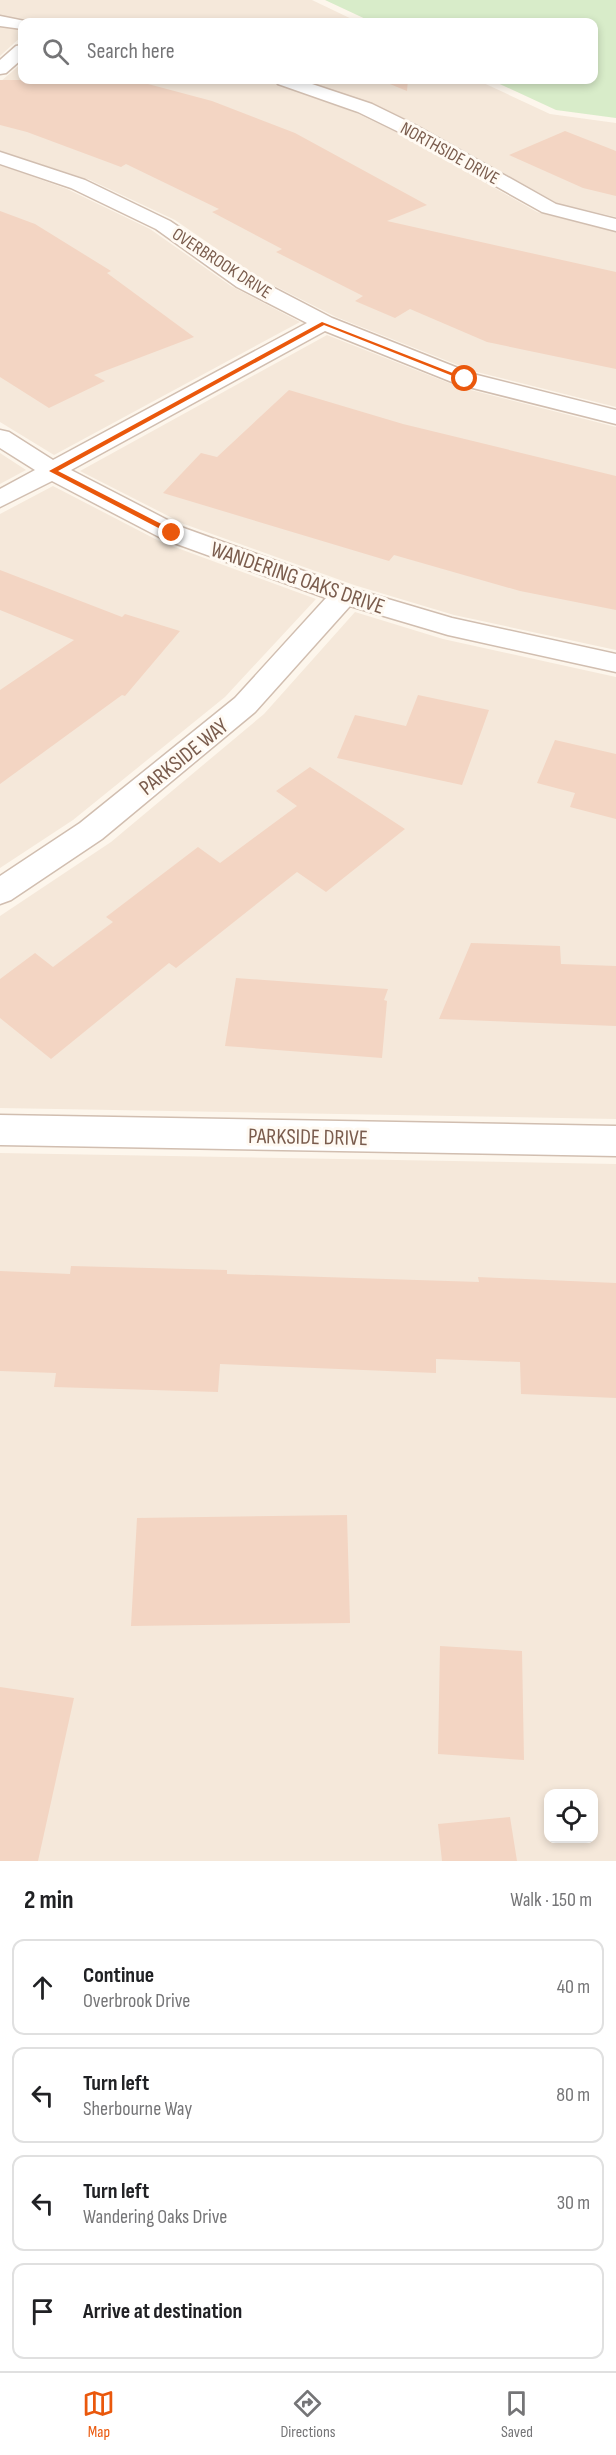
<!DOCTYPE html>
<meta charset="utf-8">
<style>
:root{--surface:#fff;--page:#f6f6f6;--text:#202124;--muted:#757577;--line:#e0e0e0;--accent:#ea580c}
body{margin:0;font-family:"Sofia Sans Condensed",sans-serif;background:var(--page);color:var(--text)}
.controls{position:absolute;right:18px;bottom:18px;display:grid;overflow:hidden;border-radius:12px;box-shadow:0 3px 9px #0003}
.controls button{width:54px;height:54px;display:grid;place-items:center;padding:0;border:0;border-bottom:2px solid var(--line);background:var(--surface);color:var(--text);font:30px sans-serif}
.stop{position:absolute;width:18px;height:18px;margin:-14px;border:4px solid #ea580c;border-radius:50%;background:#fff}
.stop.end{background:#ea580c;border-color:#fff;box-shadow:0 2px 6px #0008}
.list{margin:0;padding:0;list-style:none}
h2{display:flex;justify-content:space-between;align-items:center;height:78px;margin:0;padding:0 24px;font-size:26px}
h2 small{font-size:20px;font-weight:400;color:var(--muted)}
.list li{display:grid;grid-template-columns:39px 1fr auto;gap:18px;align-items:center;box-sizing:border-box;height:96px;margin:0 12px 12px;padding:0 12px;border:2px solid var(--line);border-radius:12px}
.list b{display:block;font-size:22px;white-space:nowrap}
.list p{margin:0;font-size:20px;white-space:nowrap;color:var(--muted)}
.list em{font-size:20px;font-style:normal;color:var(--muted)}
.icon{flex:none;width:33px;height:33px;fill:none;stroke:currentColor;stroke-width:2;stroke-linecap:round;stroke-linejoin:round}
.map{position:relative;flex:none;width:616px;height:1861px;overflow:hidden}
.search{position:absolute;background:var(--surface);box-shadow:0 3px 9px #0003;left:18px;right:18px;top:18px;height:66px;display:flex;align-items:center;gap:15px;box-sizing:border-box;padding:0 21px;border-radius:12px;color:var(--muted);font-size:22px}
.sheet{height:510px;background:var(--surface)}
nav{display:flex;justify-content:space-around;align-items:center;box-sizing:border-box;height:84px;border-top:2px solid var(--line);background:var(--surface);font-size:16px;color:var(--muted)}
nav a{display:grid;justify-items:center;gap:3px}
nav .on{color:var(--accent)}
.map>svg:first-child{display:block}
</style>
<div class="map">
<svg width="616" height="1861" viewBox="0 0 616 1861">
<rect width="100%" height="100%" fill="#fdf6ec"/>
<path fill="#f5e8da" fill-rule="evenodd" d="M 0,0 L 312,0 L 358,22 L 47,22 L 0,16 Z
M 0,26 L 22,30 L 22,36 L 0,56 Z
M 22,63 L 22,80 L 267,81 L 354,112 L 398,133 L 537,212 L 616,232 L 616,407 L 473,371 L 336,317 L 259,278 L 175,220 L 90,180 L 0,151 L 0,82 Z
M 304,80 L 477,80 L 550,114 L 616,123 L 616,217 L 559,204 L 422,127 L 376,105 Z
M 0,165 L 67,189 L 150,229 L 231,286 L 300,322 L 54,455 L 0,422 Z
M 327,335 L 459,387 L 616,427 L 616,650 L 454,615 L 354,585 L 184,524 L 80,471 Z
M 0,453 L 26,470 L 0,484 Z
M 53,486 L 161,542 L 316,599 L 225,697 L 73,820 L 0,868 L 0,514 Z
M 355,612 L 443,639 L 616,677 L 616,1119 L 0,1108 L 0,916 L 111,842 L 264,714 Z
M 0,1153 L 616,1164 L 616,1861 L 0,1861 ZM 548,1794 L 594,1794 L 594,1838 L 548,1838 Z"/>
<path fill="#d8ecc9" d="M 325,0 L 616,0 L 616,118 L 556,110 L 491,80 L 594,80 L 594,22 L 372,22 Z"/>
<path fill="#f3d5c3" d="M 0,80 L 133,80 L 212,101 L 295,133 L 427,205 L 387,221 L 616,272 L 616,369 L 487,342 L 410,309 L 395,318 L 355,301 L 363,296 L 276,252 L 282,249 L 212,212 L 219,209 L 126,164 L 121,167 L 27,132 L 0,125 Z
M 380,80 L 408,80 L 407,91 Z
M 565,131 L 616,151 L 616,196 L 583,188 L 509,155 Z
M 0,211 L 35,224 L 111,271 L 107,273 L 194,337 L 94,375 L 105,381 L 49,408 L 0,377 Z
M 289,390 L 403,424 L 616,476 L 616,610 L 520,591 L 394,555 L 389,561 L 163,493 L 201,453 L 217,457 Z
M 0,570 L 122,617 L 125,614 L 180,631 L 125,696 L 122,695 L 0,784 L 0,690 L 74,640 L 0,610 Z
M 418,695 L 489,710 L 462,785 L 337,758 L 355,715 L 406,726 Z
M 555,740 L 616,754 L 616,819 L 570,807 L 575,793 L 537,783 Z
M 310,767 L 405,829 L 326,892 L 297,872 L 176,968 L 169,963 L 51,1059 L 0,1018 L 0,979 L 35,953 L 53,967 L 113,922 L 106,917 L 198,847 L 220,863 L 297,806 L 276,791 Z
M 471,943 L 560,946 L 561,964 L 616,966 L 616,1026 L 439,1019 Z
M 236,978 L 388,989 L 384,1000 L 387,1001 L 382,1058 L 225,1046 Z
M 71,1266 L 227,1270 L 227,1274 L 479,1282 L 478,1277 L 616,1283 L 616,1398 L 521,1394 L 520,1362 L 436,1359 L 436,1373 L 220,1364 L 218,1392 L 54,1387 L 56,1373 L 0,1371 L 0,1271 L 70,1274 Z
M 347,1515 L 350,1623 L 131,1626 L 137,1518 Z
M 440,1646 L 522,1651 L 524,1760 L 438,1754 Z
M 0,1687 L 74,1698 L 38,1861 L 0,1861 Z
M 510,1817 L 517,1861 L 442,1861 L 438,1824 Z"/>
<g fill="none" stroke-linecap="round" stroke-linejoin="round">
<g stroke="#d1beb0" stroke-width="3">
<path id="minor" d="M 0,16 L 30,22 L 22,22 L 22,29 L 0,26 Z
M 22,45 L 22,59 L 6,73 L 0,74 L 0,60 L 16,46 Z
M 275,80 L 300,80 L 372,104 L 417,126 L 556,204 L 616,219 L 616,231 L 542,212 L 403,134 L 358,112 L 278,84 Z
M 0,152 L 85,180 L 170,221 L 253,277 L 332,318 L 473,374 L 616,410 L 616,424 L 457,384 L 325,331 L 71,470 L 181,527 L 354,589 L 452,618 L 616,654 L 616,672 L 448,635 L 350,606 L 255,712 L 102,839 L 11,900 L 0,904 L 0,876 L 80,823 L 235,698 L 326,598 L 163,539 L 52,481 L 0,507 L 0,489 L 35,470 L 0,448 L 0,430 L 9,432 L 53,460 L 307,323 L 237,287 L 156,229 L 71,188 L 0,164 Z
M 0,1115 L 616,1126 L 616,1156 L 0,1145 Z"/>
</g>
<use href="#minor" fill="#fff" fill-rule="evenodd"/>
</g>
<path fill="#ea580c" d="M 322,322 L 468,379 L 463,380 L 324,325 L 58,471 L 175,531 L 172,535 L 49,471 Z"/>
<g text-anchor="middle" stroke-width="6" stroke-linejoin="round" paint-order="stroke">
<g font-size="18" fill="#7a5c4d" stroke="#fffaf3">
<text transform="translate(450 153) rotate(29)" y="6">NORTHSIDE DRIVE</text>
<text transform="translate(222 263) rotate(33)" y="6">OVERBROOK DRIVE</text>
</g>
<g font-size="22" fill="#7a5c4d" stroke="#fffaf3">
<text transform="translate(298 577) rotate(19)" y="8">WANDERING OAKS DRIVE</text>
<text transform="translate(183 756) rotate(-39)" y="8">PARKSIDE WAY</text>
<text transform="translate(308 1136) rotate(1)" y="8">PARKSIDE DRIVE</text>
</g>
</g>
</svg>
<div class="controls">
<button><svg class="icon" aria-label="locate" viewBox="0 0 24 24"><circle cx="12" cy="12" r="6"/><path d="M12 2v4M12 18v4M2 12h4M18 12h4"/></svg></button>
</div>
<div class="stop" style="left:465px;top:379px"></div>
<div class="stop end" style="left:172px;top:533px"></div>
<div class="search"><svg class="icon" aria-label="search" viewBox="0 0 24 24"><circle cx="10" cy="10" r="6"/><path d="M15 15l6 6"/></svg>Search here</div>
</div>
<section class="sheet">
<h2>2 min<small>Walk · 150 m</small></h2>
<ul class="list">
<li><svg class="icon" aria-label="ahead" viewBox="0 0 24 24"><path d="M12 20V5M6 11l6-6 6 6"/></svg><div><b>Continue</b><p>Overbrook Drive</p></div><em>40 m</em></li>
<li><svg class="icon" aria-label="left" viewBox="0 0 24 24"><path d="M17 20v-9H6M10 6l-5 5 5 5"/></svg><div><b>Turn left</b><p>Sherbourne Way</p></div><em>80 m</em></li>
<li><svg class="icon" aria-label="left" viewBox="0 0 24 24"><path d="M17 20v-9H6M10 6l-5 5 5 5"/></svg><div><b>Turn left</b><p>Wandering Oaks Drive</p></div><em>30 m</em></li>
<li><svg class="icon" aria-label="arrive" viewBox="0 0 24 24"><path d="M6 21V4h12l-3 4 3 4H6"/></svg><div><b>Arrive at destination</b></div></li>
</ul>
</section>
<nav>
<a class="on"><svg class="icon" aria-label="map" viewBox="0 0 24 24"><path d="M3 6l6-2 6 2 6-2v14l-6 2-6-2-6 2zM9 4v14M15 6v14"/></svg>Map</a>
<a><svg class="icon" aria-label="directions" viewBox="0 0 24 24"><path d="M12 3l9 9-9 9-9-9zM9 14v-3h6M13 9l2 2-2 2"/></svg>Directions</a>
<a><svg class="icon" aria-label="saved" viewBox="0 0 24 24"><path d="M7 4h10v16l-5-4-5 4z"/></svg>Saved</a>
</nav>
